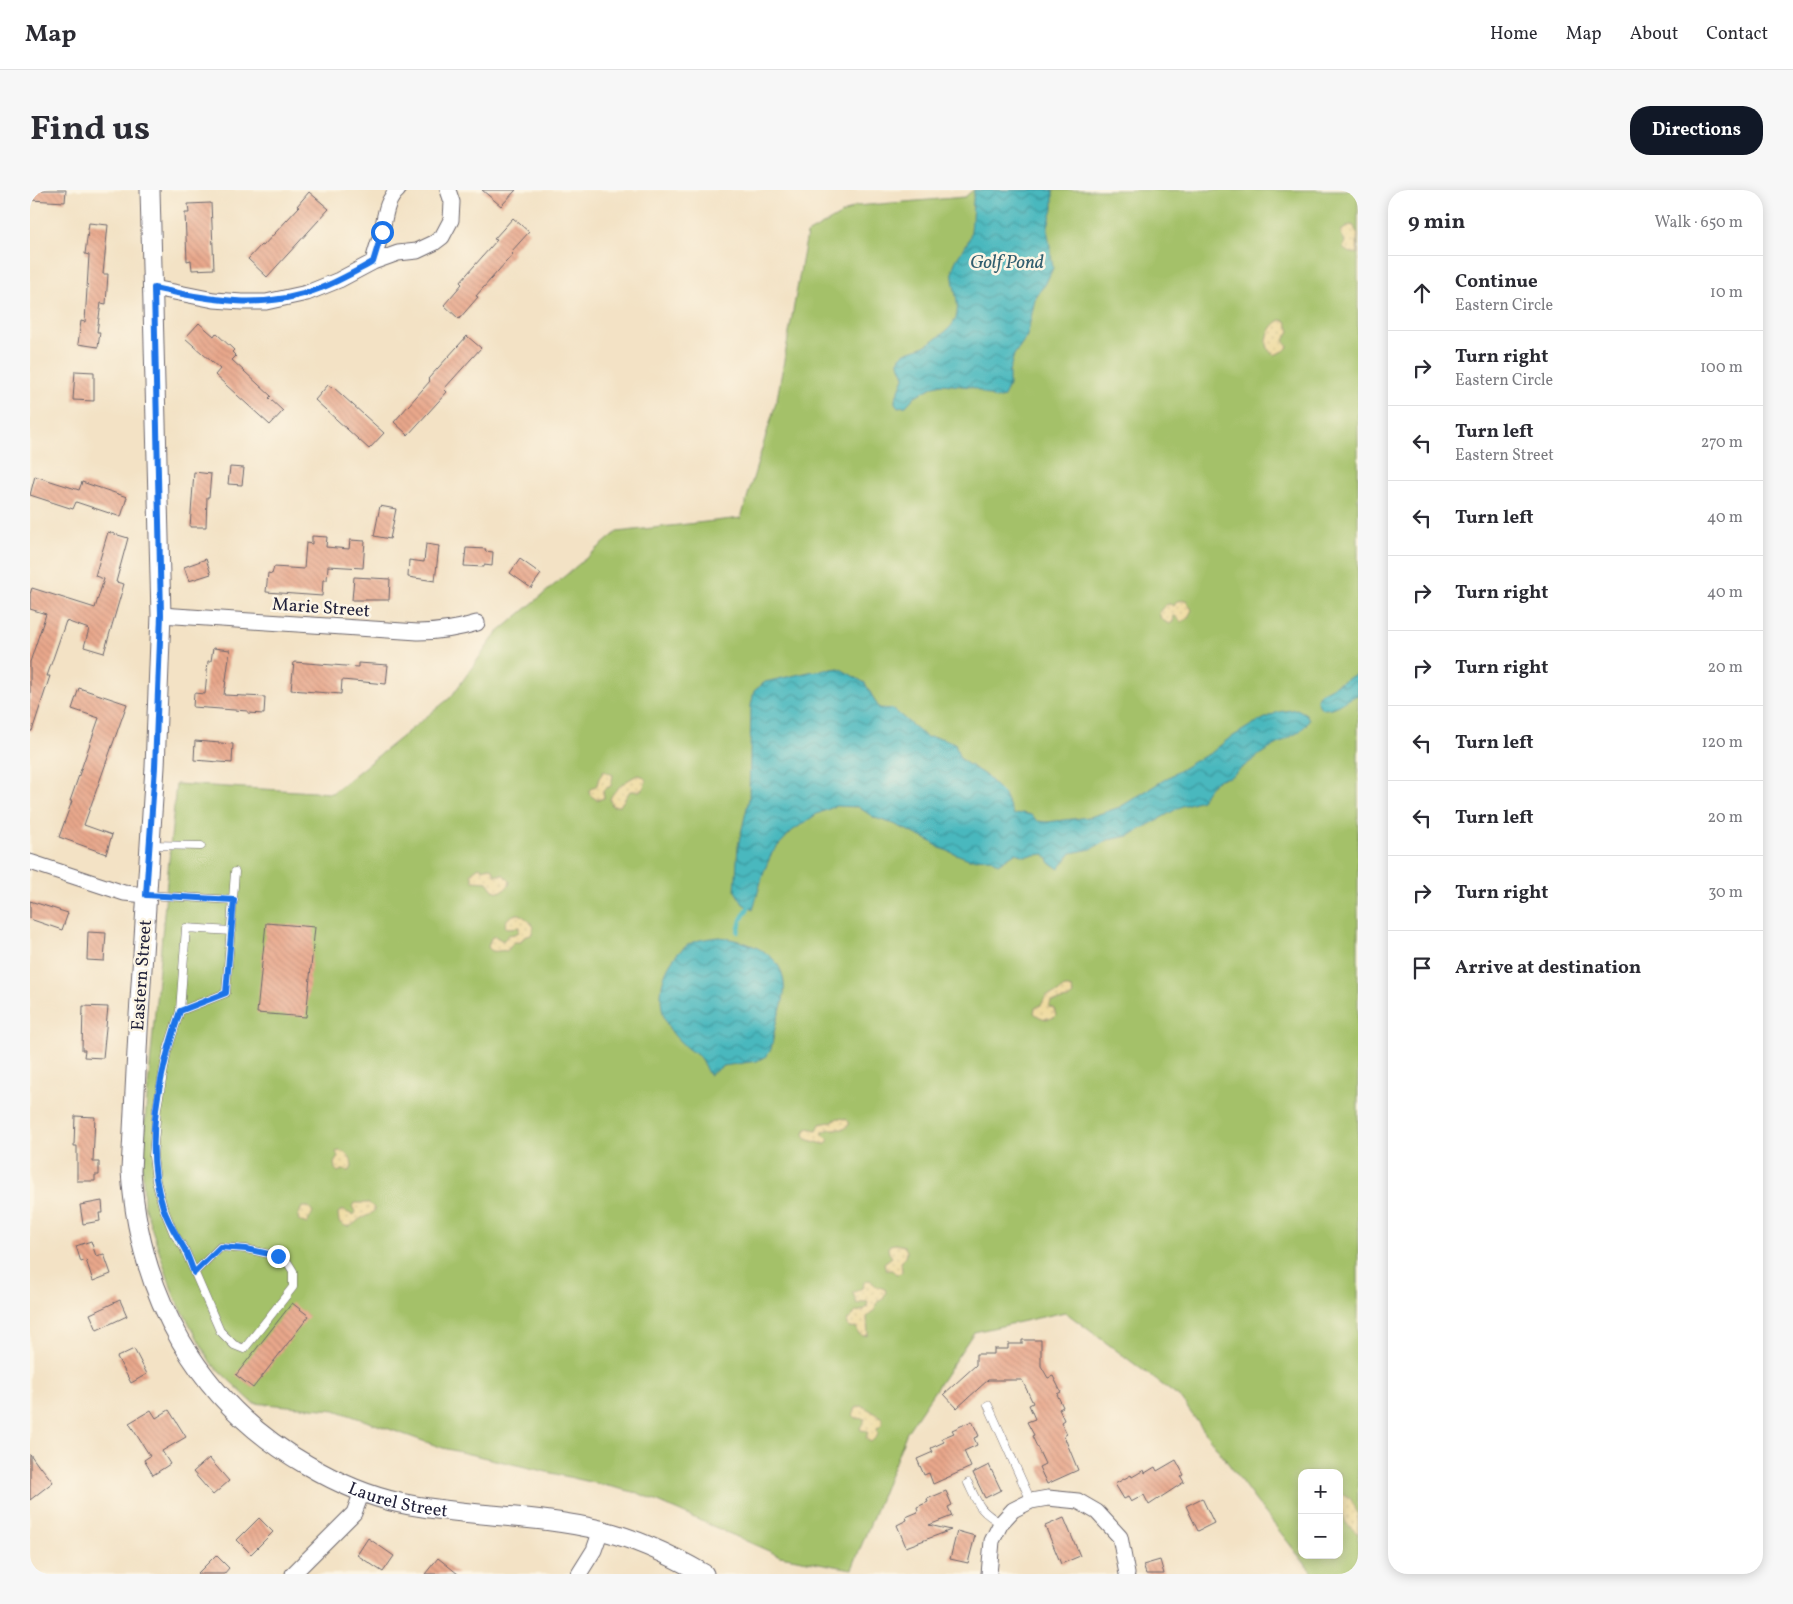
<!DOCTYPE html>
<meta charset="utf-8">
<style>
:root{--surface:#fff;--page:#f7f7f7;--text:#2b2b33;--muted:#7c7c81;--line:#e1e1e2;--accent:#111827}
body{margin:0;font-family:Vollkorn,serif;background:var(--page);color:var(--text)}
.controls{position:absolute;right:15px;bottom:15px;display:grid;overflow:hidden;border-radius:10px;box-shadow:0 2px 12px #0003}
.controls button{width:45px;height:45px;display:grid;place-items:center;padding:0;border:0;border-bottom:1px solid var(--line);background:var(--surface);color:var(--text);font:25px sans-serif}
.stop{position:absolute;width:15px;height:15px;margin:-11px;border:4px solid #1a73e8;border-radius:50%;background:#fff}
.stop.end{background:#1a73e8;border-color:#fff;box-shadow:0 1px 5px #0008}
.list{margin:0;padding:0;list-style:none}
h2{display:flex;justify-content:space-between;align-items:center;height:65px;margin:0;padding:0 20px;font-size:21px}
h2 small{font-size:16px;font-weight:400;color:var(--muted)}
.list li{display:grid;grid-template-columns:32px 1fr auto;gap:15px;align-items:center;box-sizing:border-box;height:75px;padding:0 20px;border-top:1px solid var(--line)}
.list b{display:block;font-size:19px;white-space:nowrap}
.list p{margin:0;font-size:16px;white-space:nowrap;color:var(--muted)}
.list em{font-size:16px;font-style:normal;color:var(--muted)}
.icon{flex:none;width:28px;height:28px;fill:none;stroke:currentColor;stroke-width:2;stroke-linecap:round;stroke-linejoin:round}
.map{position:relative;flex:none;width:1328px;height:1384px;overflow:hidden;border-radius:20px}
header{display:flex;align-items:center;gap:30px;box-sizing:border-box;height:70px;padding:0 25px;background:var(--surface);border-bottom:1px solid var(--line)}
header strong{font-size:24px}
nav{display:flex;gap:28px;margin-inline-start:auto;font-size:18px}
.intro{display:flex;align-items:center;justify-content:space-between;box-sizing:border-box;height:120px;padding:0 30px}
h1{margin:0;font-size:35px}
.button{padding:12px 22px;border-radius:20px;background:var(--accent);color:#fff;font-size:18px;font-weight:700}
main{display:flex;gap:30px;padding:0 30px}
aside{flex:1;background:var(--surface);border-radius:20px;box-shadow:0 2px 12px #0003}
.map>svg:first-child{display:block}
</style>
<header>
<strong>Map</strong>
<nav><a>Home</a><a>Map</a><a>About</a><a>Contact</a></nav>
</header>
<div class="intro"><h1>Find us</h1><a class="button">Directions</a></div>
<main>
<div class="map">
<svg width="1328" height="1384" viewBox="0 0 1328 1384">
<defs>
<pattern id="sand-dots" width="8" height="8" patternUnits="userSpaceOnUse" patternTransform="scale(1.25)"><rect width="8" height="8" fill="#eeda9e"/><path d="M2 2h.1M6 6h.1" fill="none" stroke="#ccbb89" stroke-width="1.8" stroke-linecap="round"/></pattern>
<pattern id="water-waves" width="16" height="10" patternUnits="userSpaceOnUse" patternTransform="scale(1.25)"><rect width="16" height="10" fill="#48b8be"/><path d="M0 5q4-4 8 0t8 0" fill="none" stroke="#3c959c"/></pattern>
<pattern id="building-back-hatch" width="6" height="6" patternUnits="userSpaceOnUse" patternTransform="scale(1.25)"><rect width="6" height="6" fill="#e8a78b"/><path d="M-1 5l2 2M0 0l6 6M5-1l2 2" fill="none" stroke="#c78f79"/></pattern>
</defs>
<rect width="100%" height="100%" fill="#fcf5e5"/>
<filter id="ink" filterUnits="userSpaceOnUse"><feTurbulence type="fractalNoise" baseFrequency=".02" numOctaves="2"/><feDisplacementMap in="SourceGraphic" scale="10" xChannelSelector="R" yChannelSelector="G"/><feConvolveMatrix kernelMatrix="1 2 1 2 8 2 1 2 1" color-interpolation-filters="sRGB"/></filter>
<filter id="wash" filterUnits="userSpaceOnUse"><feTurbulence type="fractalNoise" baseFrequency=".0096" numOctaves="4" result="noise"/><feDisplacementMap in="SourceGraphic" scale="20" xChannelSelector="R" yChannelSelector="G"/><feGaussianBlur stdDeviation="1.12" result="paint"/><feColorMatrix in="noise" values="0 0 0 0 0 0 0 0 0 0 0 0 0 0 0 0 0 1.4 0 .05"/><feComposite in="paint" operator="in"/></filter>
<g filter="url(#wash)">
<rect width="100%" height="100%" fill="#f3e2c5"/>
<path fill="#a4c169" stroke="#637252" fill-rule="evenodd" d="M 943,0 L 1328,0 L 1328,1384 L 1283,1384 L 1225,1310 L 1150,1208 L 1035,1122 L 944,1142 L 877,1242 L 822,1379 L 750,1366 L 608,1303 L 413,1258 L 305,1220 L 223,1213 L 181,1173 L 144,1106 L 114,1015 L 112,962 L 146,594 L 302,603 L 421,507 L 466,444 L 587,342 L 711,328 L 747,209 L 777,44 L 826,16 L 935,7 ZM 1272,1283 L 1309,1283 L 1309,1365 L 1272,1365 Z"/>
<path fill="url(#sand-dots)" stroke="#887e6c" d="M 1320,35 L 1324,36 L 1326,42 L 1328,45 L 1327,51 L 1328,63 C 1323,64 1316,62 1313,58 L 1315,51 L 1311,44 L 1311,41 Z
M 1251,130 L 1256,131 L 1260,141 L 1254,150 L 1258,157 L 1254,161 L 1244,165 C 1230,157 1239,135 1251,130 Z
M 1156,410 L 1162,420 L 1157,429 L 1151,432 L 1144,425 L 1143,432 L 1139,434 L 1131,429 L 1129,422 L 1135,415 L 1140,414 L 1144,416 L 1147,411 Z
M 574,581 L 583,585 L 581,596 L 573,600 L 574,608 L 567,610 L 560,605 L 559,600 L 567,595 L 569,588 Z
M 608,585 L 612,586 L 616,590 L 614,598 L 609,601 L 600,601 L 590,616 L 582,616 L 580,609 C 584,599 598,589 608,585 Z
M 449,677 L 453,679 L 459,677 L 463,679 L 465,685 L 474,685 L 480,691 L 479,695 L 474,700 L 469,702 L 463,700 L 457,692 L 443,691 L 441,683 Z
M 487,724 L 490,724 C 495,728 500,731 504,737 L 501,745 L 494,747 L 491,752 L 484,752 L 477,761 C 469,759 463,765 458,757 L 461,748 L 465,746 L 473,751 L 478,745 L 485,744 L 489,742 L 489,737 L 477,738 L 475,736 C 476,728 480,726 487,724 Z
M 1034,797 L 1042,799 L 1043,805 L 1038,809 L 1021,812 L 1019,817 L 1024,818 L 1026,826 C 1019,831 1011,829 1004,823 L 1005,818 L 1011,815 L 1016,806 L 1028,803 Z
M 808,928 L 816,929 L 819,932 L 819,935 L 814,939 L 800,939 L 793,942 L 793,945 L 799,949 L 796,954 L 793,954 L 776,949 L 774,944 L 777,938 L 787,940 L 790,934 L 800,932 Z
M 309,961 L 315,962 L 321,970 L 322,977 L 319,981 L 312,980 L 308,982 L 305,979 L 304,973 L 308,967 L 306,962 Z
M 325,1013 L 339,1013 L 344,1018 L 344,1021 C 340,1025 339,1025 334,1027 C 325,1030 321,1043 309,1032 L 308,1023 L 312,1020 L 323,1025 L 325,1022 L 322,1016 Z
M 272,1017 L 279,1017 L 283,1022 L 277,1034 L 269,1031 L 268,1026 Z
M 865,1054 L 874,1056 L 877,1061 L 876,1066 L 871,1072 L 872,1081 L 871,1083 L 866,1084 L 862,1080 L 856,1080 L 854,1073 L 862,1067 L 859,1063 L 858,1058 L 860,1055 Z
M 840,1090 L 846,1096 L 855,1099 L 856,1103 L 853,1108 L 847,1113 C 845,1121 843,1122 837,1127 L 838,1145 L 833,1146 L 828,1143 L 826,1137 L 819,1138 L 817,1131 L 826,1122 L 834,1120 L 837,1117 L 838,1111 L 827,1114 L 823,1103 L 832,1098 L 835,1091 Z
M 831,1216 C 834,1216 850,1226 853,1229 L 852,1234 L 847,1239 L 848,1245 L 841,1252 L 836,1249 L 838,1241 L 831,1240 L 830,1238 L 835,1229 L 826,1228 L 823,1225 L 826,1218 Z
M 1309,1304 C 1327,1306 1320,1316 1328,1325 L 1328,1344 L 1316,1333 L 1312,1324 L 1309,1322 Z"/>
<path fill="url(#water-waves)" stroke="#356d7c" d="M 944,0 L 1023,0 L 1023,18 L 1018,36 L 1018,44 L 1023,78 L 1015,95 L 1006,105 L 997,146 L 984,165 L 979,182 L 979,195 L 974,207 L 966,209 L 942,197 L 912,194 L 904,196 L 885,206 L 876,216 L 868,217 L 865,213 L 865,209 L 874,188 C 874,182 868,176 869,170 C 870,161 888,160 894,156 C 903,151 919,141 924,132 C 933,116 921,97 923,79 C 925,67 935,60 939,49 C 943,40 942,12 944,0 Z
M 809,478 L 835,493 L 849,518 L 863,519 L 896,547 L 911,548 L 925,553 L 929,566 L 933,571 L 955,585 L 973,603 L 984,625 L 992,623 L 1001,625 L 1008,631 L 1017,632 L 1060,627 L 1090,617 L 1163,572 L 1181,563 L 1197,550 L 1223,534 L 1248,522 L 1267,519 L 1276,524 L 1279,529 L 1276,535 L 1269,542 L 1232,563 L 1200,587 L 1190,589 L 1182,594 L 1171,610 L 1152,616 L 1099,646 L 1078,650 L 1061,659 L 1041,663 L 1029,679 L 1020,673 L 1015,664 L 995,666 L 985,663 L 968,674 L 960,668 L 939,669 L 910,658 L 900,651 L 864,634 L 845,628 L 828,617 L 806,616 L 787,624 L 762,641 L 748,656 L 742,663 L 734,681 L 723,720 L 713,714 L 705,701 L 708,656 L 719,609 L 721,516 L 724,501 L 735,492 L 779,482 Z
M 1328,483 L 1328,505 C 1318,508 1295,527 1289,515 C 1286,510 1287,507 1290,503 Z
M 690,747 C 725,753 762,766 753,811 C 751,819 748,826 746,833 C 744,842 743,851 741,859 L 736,866 L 727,871 L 693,876 L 679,885 C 675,879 674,873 670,868 C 667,864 662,862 658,859 C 650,852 640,842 636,832 C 624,803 634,767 663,752 C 671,749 681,748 690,747 Z"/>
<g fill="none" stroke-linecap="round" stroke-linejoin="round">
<path stroke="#48b8be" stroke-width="4.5" d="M 708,742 L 711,730 L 718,718"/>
</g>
<g id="blocks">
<path fill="url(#building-back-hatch)" d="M 0,0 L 36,0 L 35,12 L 0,10 Z
M 452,0 L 486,0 L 471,16 Z
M 279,2 L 299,19 L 237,87 L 218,69 L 231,55 L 233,56 L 269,17 L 267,16 Z
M 181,13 L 184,79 L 162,80 L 161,70 L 157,71 L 155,23 L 159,23 L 158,14 Z
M 483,28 L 499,42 L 481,62 L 483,64 L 446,106 L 448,107 L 429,129 L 414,115 L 432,94 L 430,92 L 467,50 L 464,49 Z
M 59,33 L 78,35 L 73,84 L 78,84 L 76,114 L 71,113 L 67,142 L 70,142 L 68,157 L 48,154 L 51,131 L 55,132 L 59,65 L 55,64 Z
M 169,133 L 184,146 L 186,143 L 204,160 L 202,162 L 206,166 L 202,170 L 241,206 L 239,208 L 253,221 L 240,235 L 185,185 L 190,179 L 155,148 Z
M 437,146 L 451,158 L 414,199 L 417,202 L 378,245 L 364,232 L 400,191 L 398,189 Z
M 45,181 L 64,182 L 64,211 L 43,210 Z
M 298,195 L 302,198 L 303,197 L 354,243 L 339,259 L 285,210 Z
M 200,277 L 214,278 L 212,295 L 198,294 Z
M 164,282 L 181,284 L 179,307 L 177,307 L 176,337 L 160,337 Z
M 5,286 L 49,300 L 52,292 L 97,307 L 91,327 L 46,312 L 43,319 L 0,305 Z
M 350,316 L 366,319 L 360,349 L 344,346 Z
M 78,342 L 98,348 L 86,392 L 94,394 L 74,463 L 54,457 L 59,439 L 36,431 L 17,486 L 20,486 L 2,541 L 0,541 L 0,472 L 16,424 L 0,419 L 0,404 L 2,398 L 65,418 L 74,389 L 65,386 Z
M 282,346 L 297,347 L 296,357 L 319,359 L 320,350 L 335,351 L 333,378 L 298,376 L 297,390 L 293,390 L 292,406 L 236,402 L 238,383 L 242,384 L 244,377 L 274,379 L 276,353 L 282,354 Z
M 396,354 L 409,356 L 405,391 L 378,387 L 379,370 L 394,372 Z
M 436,358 L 456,359 L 455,361 L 463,362 L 462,376 L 454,375 L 454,377 L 434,376 Z
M 176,369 L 181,384 L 159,391 L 154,377 Z
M 490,369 L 511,384 L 501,398 L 480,383 Z
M 324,387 L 360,389 L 359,410 L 322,410 Z
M 183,458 L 200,460 L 194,505 L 235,507 L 234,524 L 218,523 L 218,521 L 163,517 L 164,503 L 175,504 L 178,471 L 181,471 Z
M 264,472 L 328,477 L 328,473 L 358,475 L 356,494 L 312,490 L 311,504 L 261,500 Z
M 49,498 L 97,514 L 54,635 L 82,645 L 76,664 L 29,647 L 42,611 L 40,611 L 69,528 L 42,519 Z
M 165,551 L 203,554 L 202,573 L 164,570 Z
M 0,711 L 38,723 L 32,740 L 0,729 Z
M 236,733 L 285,737 L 276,827 L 227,823 Z
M 58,742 L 76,743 L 74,771 L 57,770 Z
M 53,816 L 78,817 L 73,868 L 54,867 L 55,860 L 52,860 Z
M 45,926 L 65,927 L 63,972 L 69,972 L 69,985 L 65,985 L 65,991 L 47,991 L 47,956 L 44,956 Z
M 72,1011 L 73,1023 L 69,1023 L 70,1031 L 53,1034 L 50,1015 Z
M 61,1051 L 66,1066 L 74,1064 L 81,1084 L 63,1091 L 56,1070 L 51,1072 L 46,1056 Z
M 90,1110 L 97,1126 L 67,1140 L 60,1124 Z
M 262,1113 L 279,1126 L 223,1198 L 206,1185 Z
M 992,1150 L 1011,1150 L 1011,1176 L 1018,1188 L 1023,1186 L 1031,1202 L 1027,1204 L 1033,1217 L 1029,1219 L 1034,1230 L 1031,1232 L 1037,1244 L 1034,1246 L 1048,1280 L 1017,1294 L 1009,1277 L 1015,1274 L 1002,1246 L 1004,1245 L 997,1232 L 1005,1229 L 999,1215 L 1003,1213 L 992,1190 L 958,1190 L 927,1218 L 914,1204 L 946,1175 L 946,1164 L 964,1164 L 964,1159 L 978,1159 L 978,1154 L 992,1154 Z
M 104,1159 L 117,1184 L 101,1193 L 87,1167 Z
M 121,1220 L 126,1228 L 139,1220 L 156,1247 L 132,1261 L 140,1274 L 123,1285 L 114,1270 L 120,1266 L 99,1233 Z
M 942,1231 L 949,1246 L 944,1248 L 947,1255 L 934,1261 L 941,1277 L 903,1294 L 899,1283 L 894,1285 L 887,1269 L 903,1262 L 901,1258 L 914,1252 L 912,1248 L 924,1243 L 922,1240 Z
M 0,1264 L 10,1278 L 11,1277 L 23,1292 L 0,1310 Z
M 179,1268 L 199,1291 L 183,1305 L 163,1282 Z
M 1146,1270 L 1154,1285 L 1151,1287 L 1154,1292 L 1119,1315 L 1114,1305 L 1101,1312 L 1098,1307 L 1094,1309 L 1085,1294 L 1101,1285 L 1102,1287 L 1114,1280 L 1115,1283 L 1125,1277 L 1127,1281 Z
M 959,1275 L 971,1300 L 955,1308 L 943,1283 Z
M 916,1301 L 922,1315 L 918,1317 L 922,1326 L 899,1335 L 921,1340 L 876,1357 L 867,1335 L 877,1330 L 876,1327 L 888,1322 L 887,1317 L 898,1312 L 897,1309 Z
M 1172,1308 L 1184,1333 L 1168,1341 L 1156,1316 Z
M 229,1328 L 243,1342 L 221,1364 L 207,1350 Z
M 1034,1328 L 1050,1366 L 1031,1374 L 1015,1336 Z
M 927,1341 L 945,1346 L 938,1373 L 920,1369 Z
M 338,1348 L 364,1366 L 353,1382 L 327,1365 Z
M 186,1365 L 199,1378 L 194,1384 L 167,1384 Z
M 408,1368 L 428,1384 L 395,1384 Z
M 1130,1370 L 1134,1384 L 1116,1384 L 1113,1375 Z"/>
</g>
</g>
<g filter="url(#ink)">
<use href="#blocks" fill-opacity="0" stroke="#6b656b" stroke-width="1"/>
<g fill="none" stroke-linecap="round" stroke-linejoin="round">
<g stroke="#6b656b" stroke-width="9">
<path id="service" d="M 120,655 L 171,656
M 116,705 L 204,710
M 150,821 L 196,803 L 205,682
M 164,1083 L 190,1057 L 216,1059 L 248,1066 L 258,1073 L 263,1081 L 263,1097 L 214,1159 L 204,1155 L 190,1141 L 154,1058 L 144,1044 L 133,1017 L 126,991 L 123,966 L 127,918 L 137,862 L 150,821 L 156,738 L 201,741
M 958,1215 L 1001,1311
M 938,1293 C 948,1314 949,1321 971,1333"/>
</g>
<g stroke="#6b656b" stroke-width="17">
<path id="minor" d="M 343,72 C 345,63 348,54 351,45 C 355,29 355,11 368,0
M 124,98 L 184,110 L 212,112 L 236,112 L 277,103 L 309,90 L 343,72 L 368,63 L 387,61 L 404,53 L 412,47 L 421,30 L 422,12 L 418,0
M 131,425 L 388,442 C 409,442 427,439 447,433
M 0,672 L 94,703 L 116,705
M 263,1384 L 324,1323 L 332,1302
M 549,1384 L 564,1360 L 571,1340
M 959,1384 L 962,1351 L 971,1333 L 983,1320 L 1001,1311 L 1018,1308 L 1048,1311 L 1067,1322 L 1090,1347 L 1097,1384"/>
</g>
<g stroke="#6b656b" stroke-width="21">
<g id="tertiary">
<path id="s1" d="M 120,0 L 131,425 L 125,577 L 108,841 L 101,981 C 109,1105 168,1213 277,1275 C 306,1292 337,1306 370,1313 C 436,1327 505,1324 570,1340 C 607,1349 641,1365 674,1384"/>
</g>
</g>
<use href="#service" stroke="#fff" stroke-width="8"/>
<use href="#minor" stroke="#fff" stroke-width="15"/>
<use href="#tertiary" stroke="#fff" stroke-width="19"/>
</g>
</g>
<g fill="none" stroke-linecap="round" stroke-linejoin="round" filter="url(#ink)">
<path stroke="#1a73e8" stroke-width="6" d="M 248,1066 L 216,1059 L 190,1057 L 164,1083 C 161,1075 158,1065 154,1058 C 146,1044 138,1033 133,1017 C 112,954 130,882 150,821 L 196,803 L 204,710 L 116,705 L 125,577 L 131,425 L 124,98 C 182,110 233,121 291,98 C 309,91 326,81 343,72 L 352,42"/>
</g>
<g text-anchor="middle" stroke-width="5" stroke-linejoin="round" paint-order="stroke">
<g font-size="18" fill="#22223b" stroke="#fcf5e5">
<text transform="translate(291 417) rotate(4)" y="6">Marie Street</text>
<text transform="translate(111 785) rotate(-86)" y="6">Eastern Street</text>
<text dy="6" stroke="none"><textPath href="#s1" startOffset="1438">Laurel Street</textPath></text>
</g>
<g font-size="19" font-style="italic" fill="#315e6f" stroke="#fcf5e5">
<text x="977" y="78">Golf Pond</text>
</g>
</g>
</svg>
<div class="controls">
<button>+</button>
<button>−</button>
</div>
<div class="stop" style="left:352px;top:42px"></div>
<div class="stop end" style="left:248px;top:1066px"></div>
</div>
<aside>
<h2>9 min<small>Walk · 650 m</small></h2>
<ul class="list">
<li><svg class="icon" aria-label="ahead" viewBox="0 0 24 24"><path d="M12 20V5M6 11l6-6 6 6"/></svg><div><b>Continue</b><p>Eastern Circle</p></div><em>10 m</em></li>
<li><svg class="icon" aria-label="right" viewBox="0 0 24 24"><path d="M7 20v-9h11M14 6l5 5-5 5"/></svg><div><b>Turn right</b><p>Eastern Circle</p></div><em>100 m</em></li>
<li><svg class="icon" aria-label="left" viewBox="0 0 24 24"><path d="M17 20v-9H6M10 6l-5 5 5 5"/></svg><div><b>Turn left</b><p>Eastern Street</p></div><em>270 m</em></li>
<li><svg class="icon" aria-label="left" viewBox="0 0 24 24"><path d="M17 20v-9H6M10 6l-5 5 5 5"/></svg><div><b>Turn left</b></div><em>40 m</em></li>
<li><svg class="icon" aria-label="right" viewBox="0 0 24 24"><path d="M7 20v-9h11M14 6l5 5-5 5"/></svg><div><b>Turn right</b></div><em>40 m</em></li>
<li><svg class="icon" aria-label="right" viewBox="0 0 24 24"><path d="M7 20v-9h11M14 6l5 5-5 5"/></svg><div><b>Turn right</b></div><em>20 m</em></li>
<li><svg class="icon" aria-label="left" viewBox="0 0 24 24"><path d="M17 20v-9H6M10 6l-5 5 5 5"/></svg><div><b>Turn left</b></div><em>120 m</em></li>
<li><svg class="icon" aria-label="left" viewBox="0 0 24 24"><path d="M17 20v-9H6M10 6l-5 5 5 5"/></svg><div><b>Turn left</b></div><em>20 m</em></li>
<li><svg class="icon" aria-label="right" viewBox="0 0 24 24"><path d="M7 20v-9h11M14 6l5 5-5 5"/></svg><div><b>Turn right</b></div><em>30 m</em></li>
<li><svg class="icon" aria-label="arrive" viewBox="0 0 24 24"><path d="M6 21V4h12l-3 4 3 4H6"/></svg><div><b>Arrive at destination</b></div></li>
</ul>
</aside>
</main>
